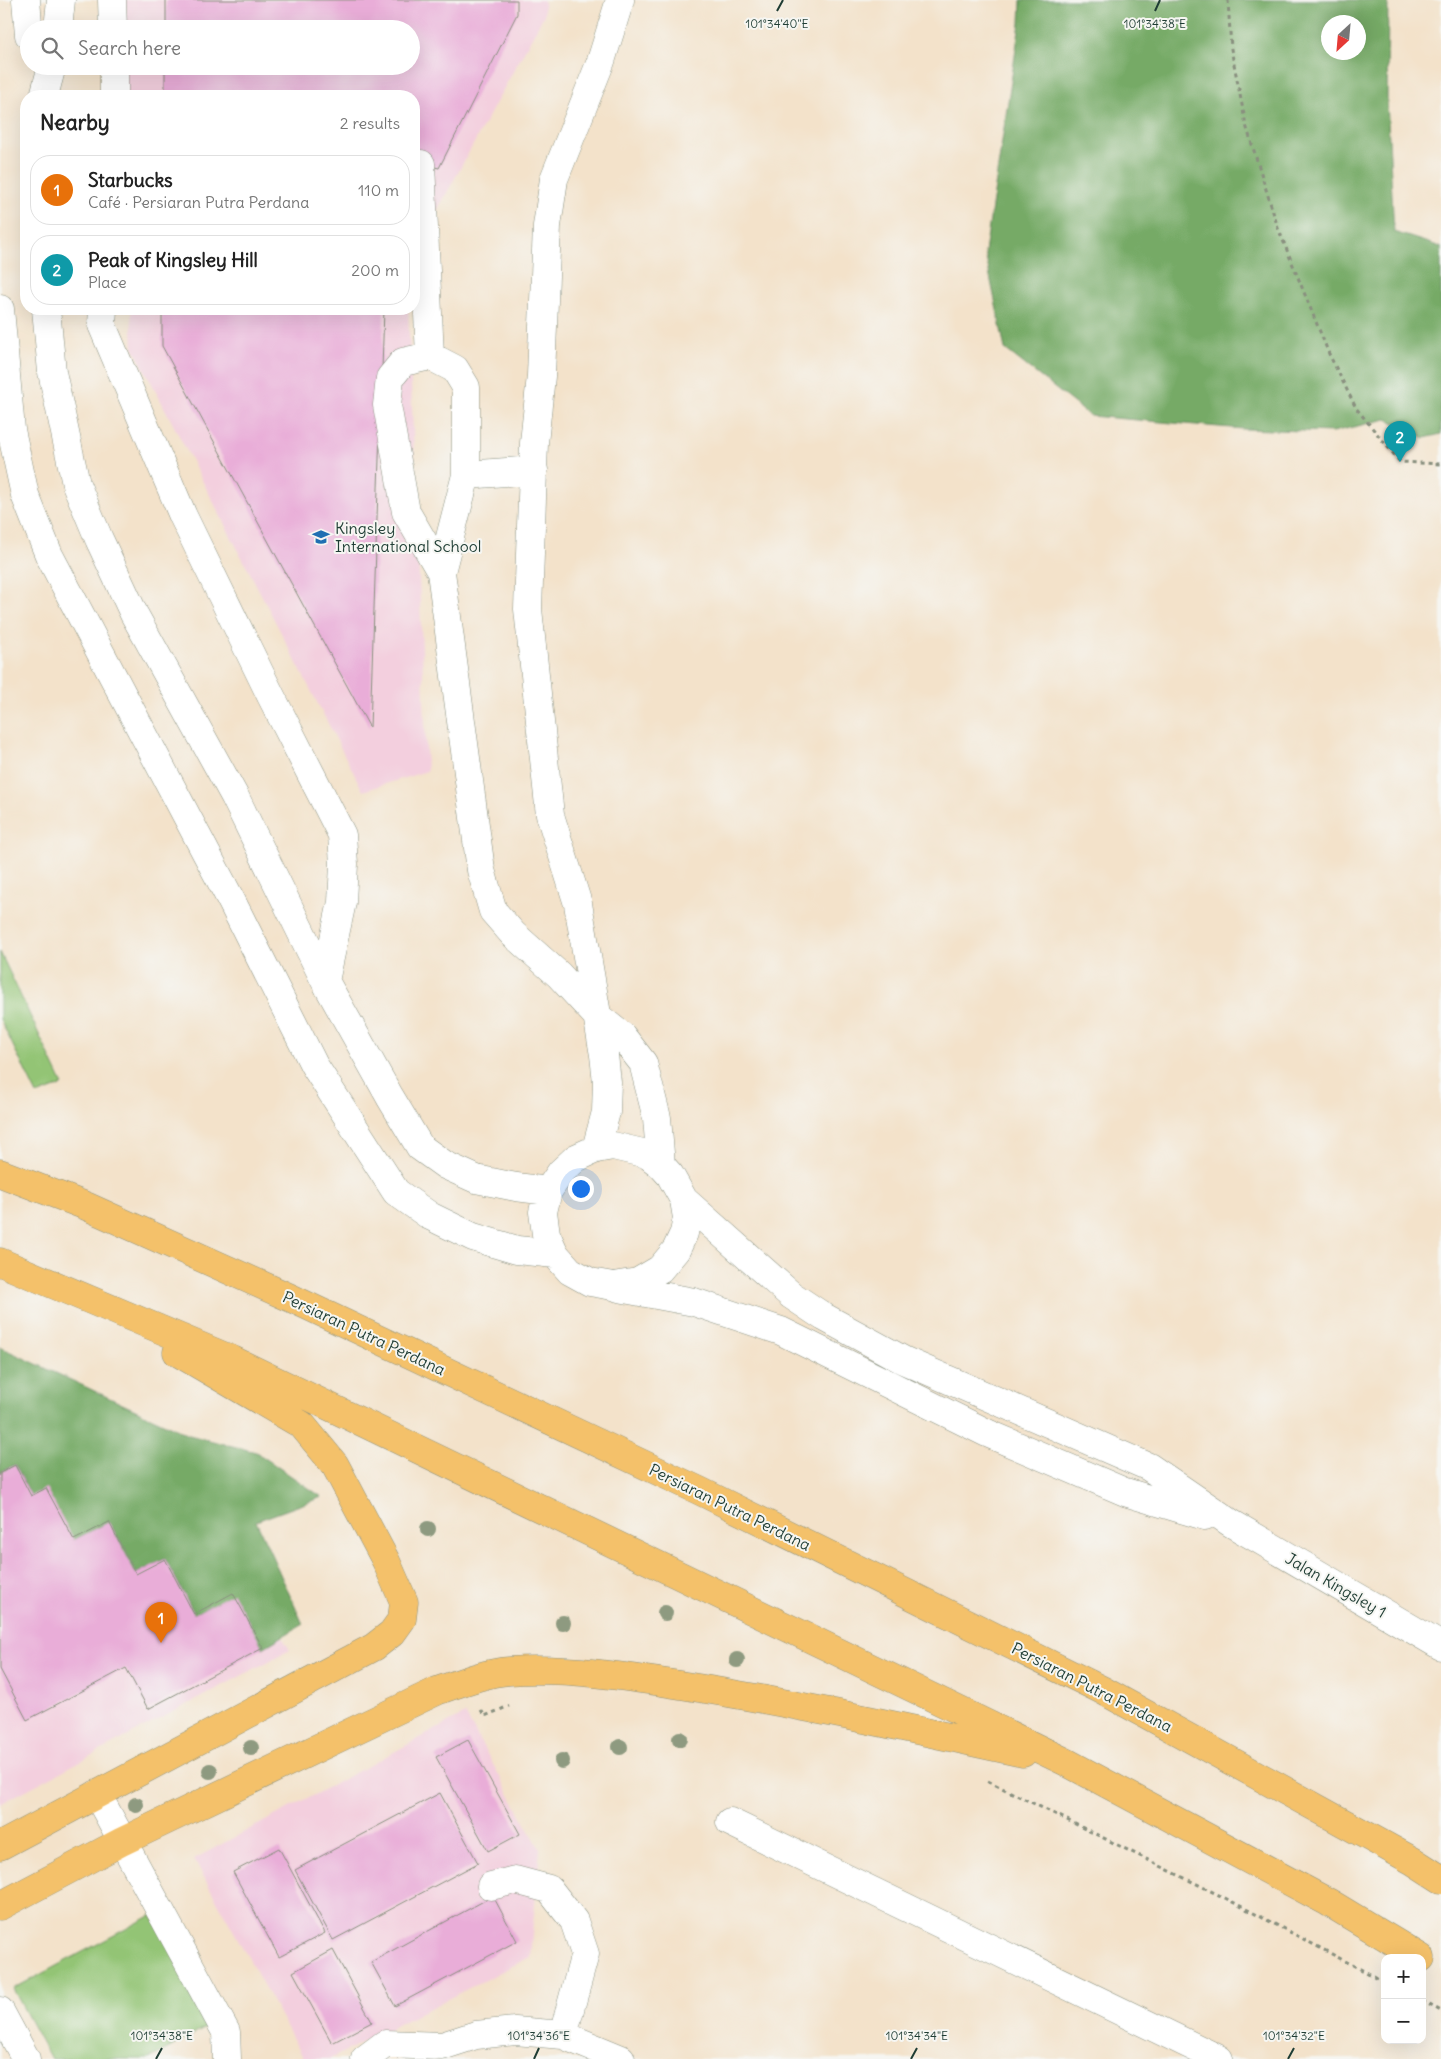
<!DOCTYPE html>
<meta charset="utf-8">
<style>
:root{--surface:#fff;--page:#f6f6f6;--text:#222;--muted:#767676;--line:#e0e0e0;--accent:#b45309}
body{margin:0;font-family:Delius,sans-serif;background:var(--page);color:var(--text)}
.controls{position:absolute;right:15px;bottom:15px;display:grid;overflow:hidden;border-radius:10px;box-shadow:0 5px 20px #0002}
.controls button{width:45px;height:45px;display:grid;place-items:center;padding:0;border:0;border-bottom:1px solid var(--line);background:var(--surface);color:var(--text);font:25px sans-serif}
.compass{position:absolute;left:1321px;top:15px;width:45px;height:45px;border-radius:50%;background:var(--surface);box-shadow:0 5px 20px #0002;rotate:206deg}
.you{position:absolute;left:580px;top:1188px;width:18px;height:18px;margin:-12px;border:4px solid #fff;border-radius:50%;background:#1a73e8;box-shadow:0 0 0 8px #1a73e833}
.badge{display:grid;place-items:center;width:32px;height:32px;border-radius:50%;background:var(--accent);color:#fff;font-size:16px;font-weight:700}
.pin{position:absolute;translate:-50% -41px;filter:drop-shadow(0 1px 2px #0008)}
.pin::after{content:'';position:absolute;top:26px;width:18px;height:15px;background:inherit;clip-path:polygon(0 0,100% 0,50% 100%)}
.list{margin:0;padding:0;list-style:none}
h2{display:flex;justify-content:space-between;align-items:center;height:65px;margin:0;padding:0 20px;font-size:21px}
h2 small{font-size:16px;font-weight:400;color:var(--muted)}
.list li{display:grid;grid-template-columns:32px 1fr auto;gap:15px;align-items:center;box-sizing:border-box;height:70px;margin:0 10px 10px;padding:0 10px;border:1px solid var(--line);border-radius:20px}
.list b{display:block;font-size:19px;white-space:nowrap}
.list p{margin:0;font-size:16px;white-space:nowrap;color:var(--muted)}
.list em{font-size:16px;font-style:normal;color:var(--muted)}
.icon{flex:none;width:28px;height:28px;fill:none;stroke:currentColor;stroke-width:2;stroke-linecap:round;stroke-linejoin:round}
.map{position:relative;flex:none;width:1441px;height:2059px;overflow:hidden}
.search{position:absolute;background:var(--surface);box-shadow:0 5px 20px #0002;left:20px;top:20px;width:400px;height:55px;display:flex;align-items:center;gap:12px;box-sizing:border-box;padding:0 18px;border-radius:28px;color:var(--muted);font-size:19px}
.panel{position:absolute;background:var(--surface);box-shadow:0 5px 20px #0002;left:20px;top:90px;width:400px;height:225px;border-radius:20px}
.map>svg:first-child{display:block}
</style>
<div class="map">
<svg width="1441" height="2059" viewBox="0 0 1441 2059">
<rect width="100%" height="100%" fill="#f6f6f2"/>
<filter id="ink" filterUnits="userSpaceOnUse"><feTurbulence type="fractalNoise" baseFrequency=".02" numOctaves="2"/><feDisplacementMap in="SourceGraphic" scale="10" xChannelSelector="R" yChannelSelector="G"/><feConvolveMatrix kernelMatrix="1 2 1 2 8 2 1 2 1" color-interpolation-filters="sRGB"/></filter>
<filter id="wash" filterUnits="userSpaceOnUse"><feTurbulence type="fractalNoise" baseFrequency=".0096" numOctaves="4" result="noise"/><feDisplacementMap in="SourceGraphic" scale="20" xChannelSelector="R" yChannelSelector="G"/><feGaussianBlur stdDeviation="1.12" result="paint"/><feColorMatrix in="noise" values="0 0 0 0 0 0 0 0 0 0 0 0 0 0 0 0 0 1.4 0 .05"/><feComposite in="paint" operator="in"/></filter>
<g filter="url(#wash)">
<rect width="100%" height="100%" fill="#f3e2ca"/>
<path fill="#f3cfde" d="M 110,0 L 544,0 L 544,15 L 414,253 L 414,96 L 117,96 L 115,66 L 411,66 L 411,29 L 112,29 Z
M 131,309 L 408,309 L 427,771 L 363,791 L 133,347 Z
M 0,1437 L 239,1566 L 290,1650 L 0,1804 Z
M 465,1714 L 540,1849 L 530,1957 L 330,2059 L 304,2059 L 194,1859 Z"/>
<path fill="#93c474" stroke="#598054" d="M 0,952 L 63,1085 L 37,1095 L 0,1019 Z
M 152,1915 L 211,2025 L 149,2059 L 51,2059 L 13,1989 Z"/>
<path fill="#76aa66" stroke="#4a744d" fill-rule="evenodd" d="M 1021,0 L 1388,0 L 1387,101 L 1394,232 L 1441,247 L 1441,434 L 1425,438 L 1387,419 L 1333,432 L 1243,429 L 1090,416 L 1005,349 L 985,252 L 1020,23 ZM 1328,22 L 1358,22 L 1358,52 L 1328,52 Z
M 0,1347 L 189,1435 L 256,1452 L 322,1497 L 256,1521 L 303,1624 L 263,1648 L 233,1594 L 194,1614 L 165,1559 L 136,1574 L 109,1522 L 74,1540 L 31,1496 L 15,1465 L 0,1473 Z"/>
<g id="blocks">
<path fill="#e9add8" d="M 166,0 L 517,0 L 517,14 L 439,168 L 414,162 L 414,96 L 165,96 L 165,66 L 411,66 L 411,29 L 166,29 Z
M 162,309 L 384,309 L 370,728 L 162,346 Z
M 15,1465 L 31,1496 L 46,1488 L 74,1540 L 109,1522 L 136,1574 L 165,1559 L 194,1614 L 233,1593 L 263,1648 L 148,1709 L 126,1668 L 27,1720 L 0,1669 L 0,1473 Z
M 468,1740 L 520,1834 L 488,1851 L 436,1757 Z
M 440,1793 L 478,1863 L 333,1940 L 295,1870 Z
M 279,1848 L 325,1933 L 279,1957 L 233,1872 Z
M 493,1896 L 517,1941 L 395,2006 L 371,1962 Z
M 333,1950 L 372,2022 L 332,2043 L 293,1972 Z"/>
</g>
</g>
<g filter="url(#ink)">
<use href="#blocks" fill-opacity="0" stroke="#89907f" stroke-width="1"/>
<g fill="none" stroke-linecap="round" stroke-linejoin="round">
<g stroke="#89907f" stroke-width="29">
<path id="minor" d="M 26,0 L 29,35
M 112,0 L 113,29
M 58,29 L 61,0
M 114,66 L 114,96
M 44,96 L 52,66
M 421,164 L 430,356
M 0,309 L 11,430 L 25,495 L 49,555 L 232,902 L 314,1065 L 396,1192 L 430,1216 L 473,1237 L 517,1250 L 555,1254
M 46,309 L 52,372 L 76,484 L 99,539 L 134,614 L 235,797 L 325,981 L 390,1097 L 420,1147 L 445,1165 L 476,1179 L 516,1187 L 548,1191
M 103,309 L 102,325 L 183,516 L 271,696 L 342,835 L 344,864 L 342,902 L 325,981
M 534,470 L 466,475 L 441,572 L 481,870 L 493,911 L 513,934 L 559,975 L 597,1016 L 622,1036 L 643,1063 L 657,1118 L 661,1165 L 670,1175 L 684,1200 L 687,1218 L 684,1233 L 676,1250 L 660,1269 L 638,1282 L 613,1286 L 590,1282 L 570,1271 L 555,1254 L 546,1234 L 543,1212 L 548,1191 L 561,1172 L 576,1158 L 596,1149 L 613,1146 L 647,1154 L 661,1165
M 441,572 L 406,512 L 387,405 L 390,378 L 403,362 L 430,356 L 455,369 L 466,387 L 466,475
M 596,1149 L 606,1112 L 607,1082 L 604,1055 L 578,904 L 550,815 L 528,609 L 534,443 L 541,376 L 547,226 L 554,179 L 601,61 L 620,0
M 684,1200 L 791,1295 L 824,1317 L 903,1360 L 1149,1467 L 1231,1523 L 1441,1646
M 619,1288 L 694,1302 L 781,1331 L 987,1433 L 1125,1492 L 1205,1516
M 97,1794 L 226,2032 L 227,2059
M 730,1822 L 1219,2059
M 491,1886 L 515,1880 L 549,1889 L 574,1921 L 585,1954 L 563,2035
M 0,2011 L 26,2059
M 365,2059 L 385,2044 L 442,2046 L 476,2035 L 515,2031 L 563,2035 L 621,2059"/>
</g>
<g stroke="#89907f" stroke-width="29">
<path id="major" d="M 0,1173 L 86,1206 L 293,1299 L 700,1491 L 1102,1690 L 1413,1861 L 1441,1879
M 0,1262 L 233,1360 L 1066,1762 L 1328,1902 L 1421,1958
M 0,1846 L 374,1647 L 392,1633 L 402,1619 L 404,1602 L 386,1561 L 335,1465 L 302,1425 L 177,1352
M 0,1906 L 121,1842 L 437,1691 C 460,1683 484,1673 509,1671 C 567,1667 630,1677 686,1686 C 799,1704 911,1729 1023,1753"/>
</g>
<path stroke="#89907f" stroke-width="3" stroke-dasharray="4 4" stroke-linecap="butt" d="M 1228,0 L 1231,49 L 1246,125 L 1278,228 L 1329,354 L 1356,408 L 1400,462 L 1441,464
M 481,1710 L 485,1716 L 509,1706
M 988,1781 L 1225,1898 L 1385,1982
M 1422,2001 L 1441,2011"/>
<use href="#minor" stroke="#fff" stroke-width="28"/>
<use href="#major" stroke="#f4c16a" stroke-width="28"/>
</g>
<g fill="#8e9a80">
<circle cx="428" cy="1529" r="8"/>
<circle cx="665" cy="1613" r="8"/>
<circle cx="563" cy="1623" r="8"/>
<circle cx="737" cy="1660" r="8"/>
<circle cx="680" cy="1739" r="8"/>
<circle cx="620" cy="1747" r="8"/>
<circle cx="251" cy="1748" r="8"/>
<circle cx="562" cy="1761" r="8"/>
<circle cx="210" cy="1771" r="8"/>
<circle cx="136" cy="1805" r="8"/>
</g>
</g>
<path fill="none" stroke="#1f3d34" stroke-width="2" d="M 777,11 L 783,0M 1155,11 L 1160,0M 156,2059 L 162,2048M 534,2059 L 539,2048M 911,2059 L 917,2048M 1288,2059 L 1294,2048"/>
<defs>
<g id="school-bare" transform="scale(1.35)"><path d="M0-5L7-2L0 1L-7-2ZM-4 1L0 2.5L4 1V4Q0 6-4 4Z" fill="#1f6fb2" stroke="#f6f6f2" stroke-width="2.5" paint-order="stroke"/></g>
</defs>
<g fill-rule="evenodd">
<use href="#school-bare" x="321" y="537"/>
</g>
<g text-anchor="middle" stroke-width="4" stroke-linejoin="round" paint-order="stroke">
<g font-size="16" fill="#1f3d34" stroke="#f6f6f2" text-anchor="start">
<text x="335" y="534">Kingsley<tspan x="335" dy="18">International School</tspan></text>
</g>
<g font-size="16" fill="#1f3d34" stroke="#f6f6f2">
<text transform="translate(364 1333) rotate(25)" y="6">Persiaran Putra Perdana</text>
<text transform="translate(730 1507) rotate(26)" y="6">Persiaran Putra Perdana</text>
<text transform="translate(1336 1585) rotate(30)" y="6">Jalan Kingsley 1</text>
<text transform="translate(1092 1687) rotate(27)" y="6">Persiaran Putra Perdana</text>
</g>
</g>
<g font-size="12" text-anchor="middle" fill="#1f3d34" stroke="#f6f6f2" stroke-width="4" stroke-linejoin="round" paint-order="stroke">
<text x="777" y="28">101°34'40"E</text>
<text x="1155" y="28">101°34'38"E</text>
<text x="162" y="2040">101°34'38"E</text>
<text x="539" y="2040">101°34'36"E</text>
<text x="917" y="2040">101°34'34"E</text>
<text x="1294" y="2040">101°34'32"E</text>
</g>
</svg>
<div class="controls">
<button>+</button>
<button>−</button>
</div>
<svg class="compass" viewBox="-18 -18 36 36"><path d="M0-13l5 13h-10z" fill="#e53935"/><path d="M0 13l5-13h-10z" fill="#767676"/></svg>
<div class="you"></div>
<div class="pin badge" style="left:161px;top:1643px;background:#e8710a">1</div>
<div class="pin badge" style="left:1400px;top:462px;background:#0f9aa8">2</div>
<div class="search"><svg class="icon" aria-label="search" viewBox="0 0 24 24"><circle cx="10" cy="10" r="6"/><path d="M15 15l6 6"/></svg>Search here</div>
<section class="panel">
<h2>Nearby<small>2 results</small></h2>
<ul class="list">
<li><span class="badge" style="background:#e8710a">1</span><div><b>Starbucks</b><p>Café · Persiaran Putra Perdana</p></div><em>110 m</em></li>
<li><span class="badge" style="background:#0f9aa8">2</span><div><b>Peak of Kingsley Hill</b><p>Place</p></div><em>200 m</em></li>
</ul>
</section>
</div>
